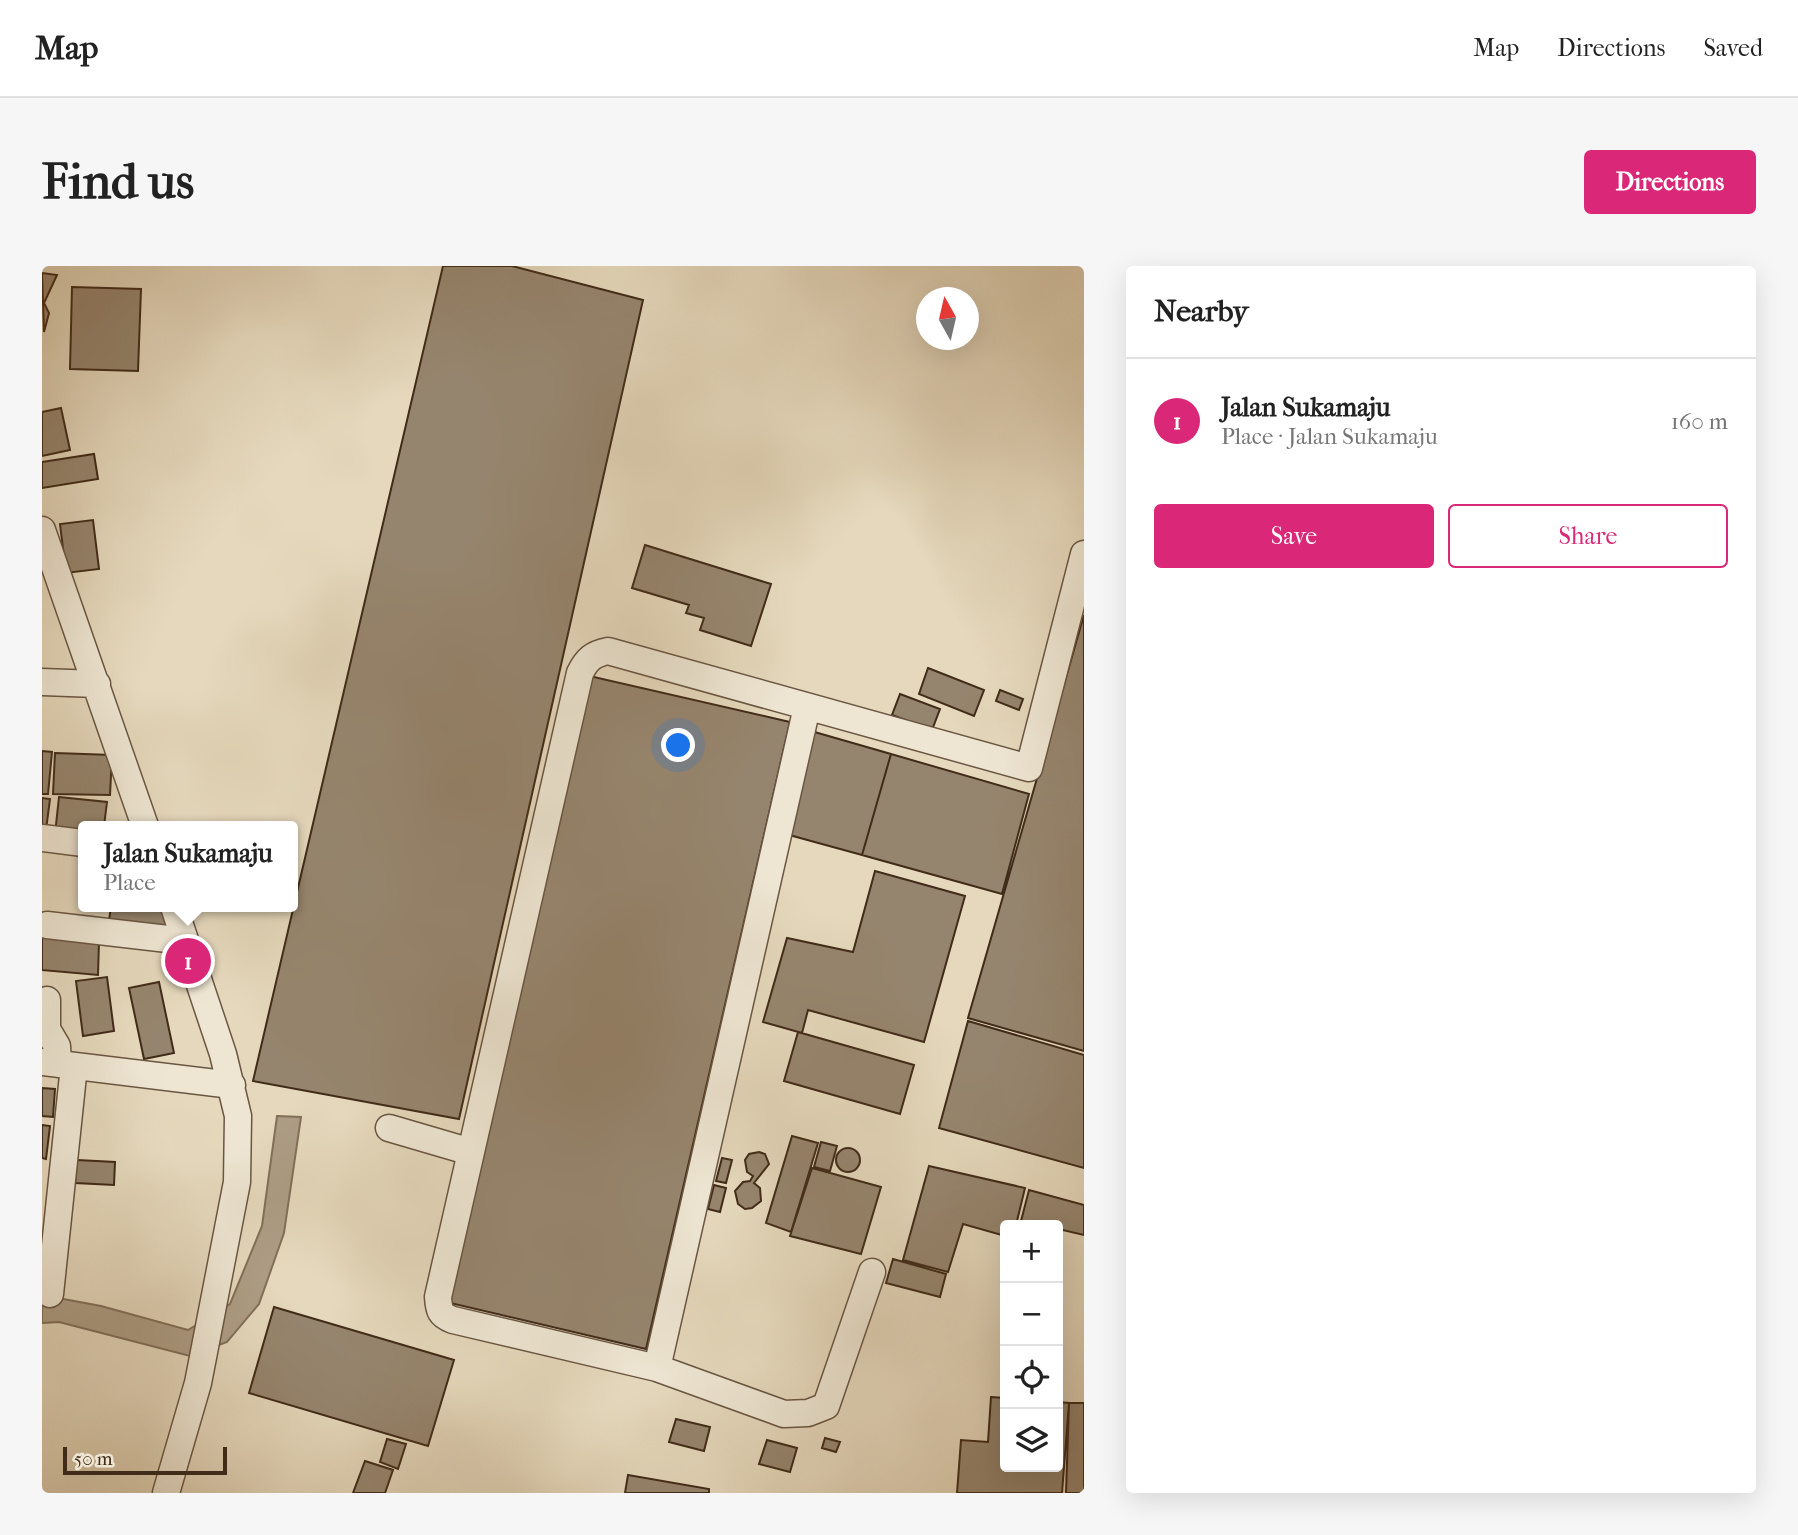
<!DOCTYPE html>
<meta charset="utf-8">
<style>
:root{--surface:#fff;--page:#f6f6f6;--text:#222;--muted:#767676;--line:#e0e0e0;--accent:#db2777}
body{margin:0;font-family:"IM FELL French Canon",serif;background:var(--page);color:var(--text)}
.controls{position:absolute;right:21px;bottom:21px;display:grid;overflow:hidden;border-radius:7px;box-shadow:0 7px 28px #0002}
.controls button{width:63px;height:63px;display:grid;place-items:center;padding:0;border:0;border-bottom:2px solid var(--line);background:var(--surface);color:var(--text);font:35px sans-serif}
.compass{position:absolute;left:874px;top:21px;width:63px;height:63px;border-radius:50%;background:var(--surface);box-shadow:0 7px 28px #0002;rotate:352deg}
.scale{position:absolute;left:21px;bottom:18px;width:164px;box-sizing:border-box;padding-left:7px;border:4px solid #412b19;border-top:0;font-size:19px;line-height:24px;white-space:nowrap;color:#412b19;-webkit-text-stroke:5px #eee6d3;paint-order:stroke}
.you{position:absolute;left:637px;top:480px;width:24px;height:24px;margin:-18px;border:5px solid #fff;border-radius:50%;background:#1a73e8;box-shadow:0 0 0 10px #1a73e833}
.badge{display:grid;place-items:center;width:46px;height:46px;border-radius:50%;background:var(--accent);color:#fff;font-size:23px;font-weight:700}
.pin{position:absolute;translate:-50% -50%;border:4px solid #fff;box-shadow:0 2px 7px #0006}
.popup{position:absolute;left:36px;top:555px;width:220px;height:91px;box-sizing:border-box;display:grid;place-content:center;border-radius:7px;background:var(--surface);filter:drop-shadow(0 2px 5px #0005);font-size:23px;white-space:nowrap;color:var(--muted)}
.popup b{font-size:26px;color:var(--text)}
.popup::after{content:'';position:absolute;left:50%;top:100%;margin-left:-14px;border:14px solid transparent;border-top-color:var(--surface)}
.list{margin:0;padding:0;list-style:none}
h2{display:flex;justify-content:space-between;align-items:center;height:91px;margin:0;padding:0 28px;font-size:30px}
h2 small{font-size:23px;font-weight:400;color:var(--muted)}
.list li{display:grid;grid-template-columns:46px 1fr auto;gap:21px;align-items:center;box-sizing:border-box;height:126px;padding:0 28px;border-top:2px solid var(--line)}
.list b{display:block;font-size:26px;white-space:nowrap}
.list p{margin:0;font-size:23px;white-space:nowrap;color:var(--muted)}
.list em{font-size:23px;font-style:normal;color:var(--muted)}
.actions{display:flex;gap:14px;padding:21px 28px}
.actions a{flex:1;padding:16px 0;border:2px solid var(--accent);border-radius:7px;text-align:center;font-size:24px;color:var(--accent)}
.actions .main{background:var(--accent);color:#fff}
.icon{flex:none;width:38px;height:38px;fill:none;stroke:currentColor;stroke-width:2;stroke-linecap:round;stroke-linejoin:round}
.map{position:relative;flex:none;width:1042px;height:1227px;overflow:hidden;border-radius:7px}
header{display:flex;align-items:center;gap:42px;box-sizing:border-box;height:98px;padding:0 35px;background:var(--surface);border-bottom:2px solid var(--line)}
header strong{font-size:33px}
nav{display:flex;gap:38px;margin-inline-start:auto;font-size:24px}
.intro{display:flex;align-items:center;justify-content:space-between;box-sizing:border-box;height:168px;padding:0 42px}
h1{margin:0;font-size:49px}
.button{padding:18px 32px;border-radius:7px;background:var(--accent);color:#fff;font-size:24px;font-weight:700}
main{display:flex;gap:42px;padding:0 42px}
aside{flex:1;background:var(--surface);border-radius:7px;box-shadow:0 7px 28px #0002}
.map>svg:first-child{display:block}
</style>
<header>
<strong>Map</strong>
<nav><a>Map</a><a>Directions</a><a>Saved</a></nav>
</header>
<div class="intro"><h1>Find us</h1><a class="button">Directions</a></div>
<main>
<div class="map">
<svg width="1042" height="1227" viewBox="0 0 1042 1227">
<rect width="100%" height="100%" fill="#e5d8bc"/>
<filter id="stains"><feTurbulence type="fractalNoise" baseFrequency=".00286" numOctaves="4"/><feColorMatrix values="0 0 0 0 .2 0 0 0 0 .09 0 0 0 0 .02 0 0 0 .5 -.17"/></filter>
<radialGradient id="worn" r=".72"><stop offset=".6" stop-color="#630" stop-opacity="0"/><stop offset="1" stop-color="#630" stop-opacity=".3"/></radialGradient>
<path fill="#ad9d85" stroke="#826f5a" stroke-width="2" d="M 235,850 L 259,851 L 242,967 L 217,1038 L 185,1076 L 148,1090 L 17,1056 L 0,1057 L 0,1029 L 59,1040 L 146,1064 L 188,1038 L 220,960 Z"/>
<path fill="#96856e" stroke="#412b19" stroke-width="2" d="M 401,0 L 470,0 L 601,34 L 417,853 L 211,815 Z
M 0,7 L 15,9 L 2,37 L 7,47 L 2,66 Z
M 30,21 L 99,23 L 96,105 L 28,103 Z
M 19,142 L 28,184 L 0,190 L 0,146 Z
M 52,188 L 56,213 L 0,222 L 0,196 Z
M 51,254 L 57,303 L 24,307 L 18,258 Z
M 603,279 L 729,318 L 709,380 L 658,364 L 662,352 L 644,347 L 647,339 L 590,322 Z
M 1042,349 L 1042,785 L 926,752 Z
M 886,402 L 942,424 L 932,450 L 877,428 Z
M 543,409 L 748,456 L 604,1083 L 400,1035 Z
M 958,424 L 981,433 L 977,444 L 954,435 Z
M 858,428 L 898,443 L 890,464 L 850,449 Z
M 769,465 L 849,488 L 820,589 L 740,567 Z
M 0,485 L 10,486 L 6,528 L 0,528 Z
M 13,487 L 70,489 L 68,529 L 11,528 Z
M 849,488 L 987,528 L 960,628 L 820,589 Z
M 17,531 L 65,536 L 62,560 L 41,560 L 41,571 L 13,568 Z
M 0,532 L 8,533 L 4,564 L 0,564 Z
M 833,605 L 923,630 L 882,776 L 766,744 L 760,767 L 721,756 L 745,672 L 811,686 Z
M 69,641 L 123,641 L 127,670 L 66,661 Z
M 0,671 L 57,676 L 56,709 L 0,704 Z
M 65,711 L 72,765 L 41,770 L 34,715 Z
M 117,716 L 132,787 L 102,793 L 87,722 Z
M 926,755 L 1042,789 L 1042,902 L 897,862 Z
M 756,766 L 872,799 L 858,848 L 742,815 Z
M 0,822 L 13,823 L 11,851 L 0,850 Z
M 0,859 L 8,860 L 4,893 L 0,892 Z
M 750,870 L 776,877 L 749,966 L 724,957 Z
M 779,876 L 795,880 L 788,905 L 772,901 Z
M794 894a12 12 0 1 1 24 0a12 12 0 1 1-24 0Z
M 717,886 L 723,888 L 727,898 L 712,917 L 718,922 L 719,935 L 710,942 L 703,943 L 696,938 L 693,925 L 701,916 L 708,915 L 711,910 L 705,906 L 703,894 L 707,888 Z
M 680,892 L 690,894 L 684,917 L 674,915 Z
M 35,894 L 73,896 L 72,919 L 33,917 Z
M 887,900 L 983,922 L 974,959 L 963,959 L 963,970 L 921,958 L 906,1006 L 861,994 Z
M 770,902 L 839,921 L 819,988 L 748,970 Z
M 672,919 L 684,922 L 678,946 L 666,943 Z
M 987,924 L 1042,939 L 1042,969 L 1021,964 L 1016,970 L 1016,959 L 978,959 Z
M 851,993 L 904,1008 L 898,1031 L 844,1017 Z
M 232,1041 L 412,1094 L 386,1180 L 207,1127 Z
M 949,1131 L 963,1132 L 963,1201 L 1016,1201 L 1016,1136 L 1027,1137 L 1020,1227 L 915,1227 L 919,1174 L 946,1176 Z
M 1027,1137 L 1042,1137 L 1042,1227 L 1024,1227 Z
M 634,1153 L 668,1161 L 662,1185 L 627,1176 Z
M 783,1172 L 798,1176 L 794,1186 L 780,1182 Z
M 345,1173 L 364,1178 L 356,1203 L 338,1196 Z
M 725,1174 L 755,1182 L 748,1206 L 717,1198 Z
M 323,1195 L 351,1204 L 343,1227 L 311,1227 Z
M 586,1209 L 667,1223 L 667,1227 L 583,1227 Z"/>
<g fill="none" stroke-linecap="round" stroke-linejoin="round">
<g stroke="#6a5642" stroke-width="29">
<path id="minor" d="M 0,264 L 103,560
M 0,416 L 55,418
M 0,572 L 41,577
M 5,659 L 143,675
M 5,734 L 5,763 L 15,780 L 16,798
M 0,796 L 190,819
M 347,862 L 429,886
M 830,1006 L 784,1140 L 766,1147 L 742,1148 L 615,1102 L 411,1054 C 398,1049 397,1045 396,1031 L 538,407 C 545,393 551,388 566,385 L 987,502 L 1042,288
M 8,1028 L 32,800
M 615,1102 L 765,441
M 124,1227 L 156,1117 L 195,916 L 196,850 L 181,788 L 132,641"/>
</g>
<use href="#minor" stroke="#eee6d3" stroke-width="26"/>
</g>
<rect width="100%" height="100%" filter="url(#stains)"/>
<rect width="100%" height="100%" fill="url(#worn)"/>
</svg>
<div class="controls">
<button>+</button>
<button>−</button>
<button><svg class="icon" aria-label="locate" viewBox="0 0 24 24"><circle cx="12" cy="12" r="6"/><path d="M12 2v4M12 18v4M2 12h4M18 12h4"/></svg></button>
<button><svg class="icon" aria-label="layers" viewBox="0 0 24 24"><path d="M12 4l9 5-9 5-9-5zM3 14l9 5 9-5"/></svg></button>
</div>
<svg class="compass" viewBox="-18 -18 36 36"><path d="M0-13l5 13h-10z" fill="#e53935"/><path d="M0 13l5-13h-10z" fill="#767676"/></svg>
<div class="scale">50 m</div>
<div class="you"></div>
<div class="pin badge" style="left:146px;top:695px">1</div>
<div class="popup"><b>Jalan Sukamaju</b>Place</div>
</div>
<aside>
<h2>Nearby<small></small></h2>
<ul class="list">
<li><span class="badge">1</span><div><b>Jalan Sukamaju</b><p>Place · Jalan Sukamaju</p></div><em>160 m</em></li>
</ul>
<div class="actions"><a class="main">Save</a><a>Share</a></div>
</aside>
</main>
